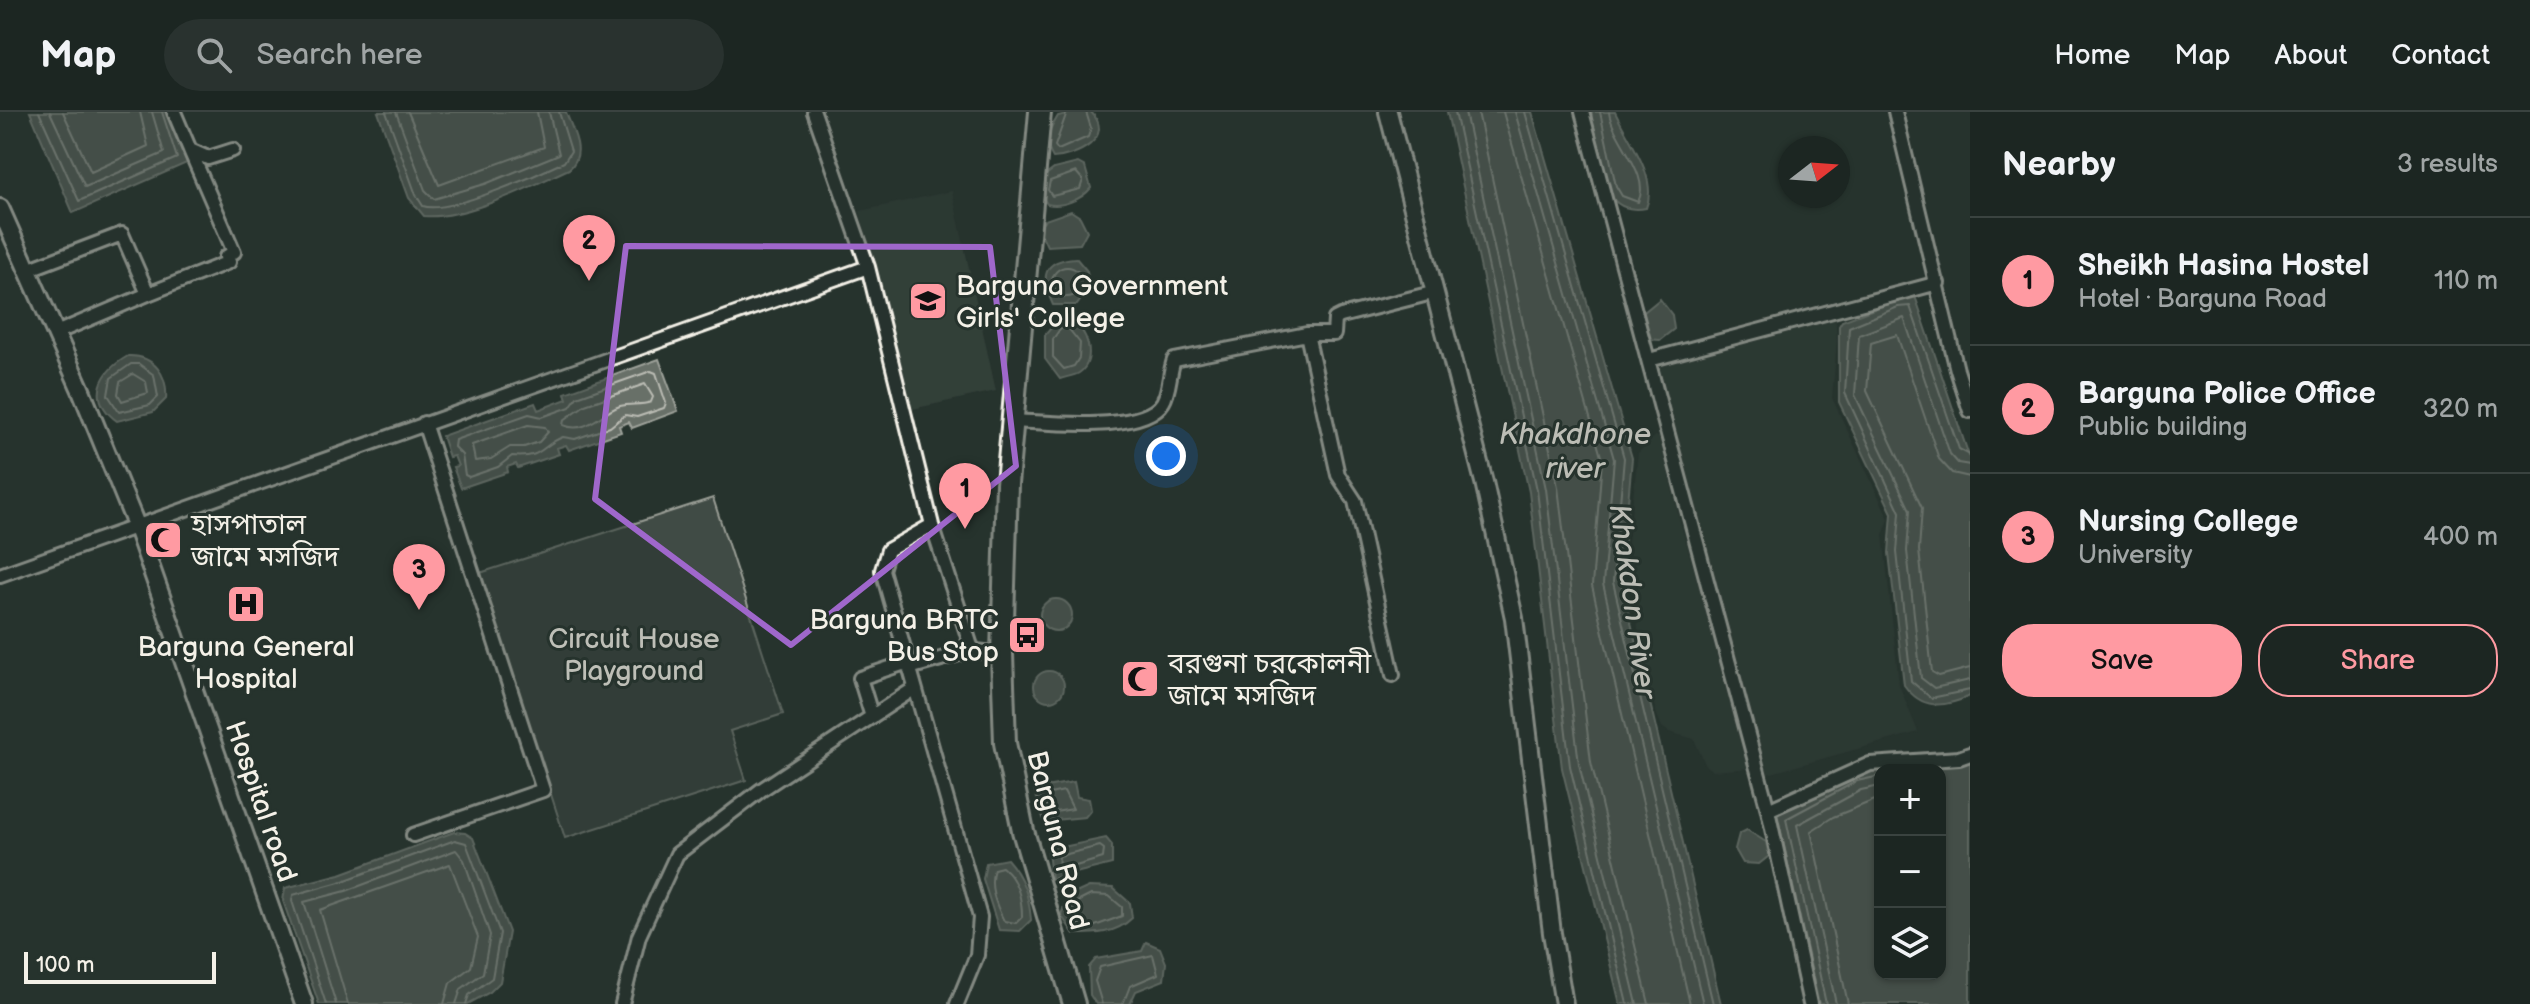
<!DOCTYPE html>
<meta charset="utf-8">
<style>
:root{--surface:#1c2622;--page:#29322f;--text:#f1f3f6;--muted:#a0a5a5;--line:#3a4340;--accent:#ff9aa2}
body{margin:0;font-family:"Balsamiq Sans","Noto Sans Bengali",sans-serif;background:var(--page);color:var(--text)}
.controls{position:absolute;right:24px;bottom:24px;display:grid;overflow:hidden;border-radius:16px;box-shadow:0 2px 6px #0004}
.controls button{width:72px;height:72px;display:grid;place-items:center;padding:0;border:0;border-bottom:2px solid var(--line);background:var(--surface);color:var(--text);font:40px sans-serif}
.compass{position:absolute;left:1778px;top:24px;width:72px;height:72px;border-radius:50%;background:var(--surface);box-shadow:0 2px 6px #0004;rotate:73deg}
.scale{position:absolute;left:24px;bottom:20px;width:192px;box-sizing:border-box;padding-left:8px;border:4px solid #f4f1e8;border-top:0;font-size:22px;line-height:28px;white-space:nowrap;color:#f4f1e8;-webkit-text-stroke:6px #26332d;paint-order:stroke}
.you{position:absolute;left:1166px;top:344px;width:28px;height:28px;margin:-20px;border:6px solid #fff;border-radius:50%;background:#1a73e8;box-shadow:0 0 0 12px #1a73e833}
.badge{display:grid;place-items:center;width:52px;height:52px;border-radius:50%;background:var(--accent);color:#111;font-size:26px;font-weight:700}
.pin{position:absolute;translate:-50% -66px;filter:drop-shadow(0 2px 4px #0008)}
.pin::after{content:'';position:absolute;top:42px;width:28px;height:24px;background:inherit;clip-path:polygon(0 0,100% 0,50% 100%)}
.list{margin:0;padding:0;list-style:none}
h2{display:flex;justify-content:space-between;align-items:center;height:104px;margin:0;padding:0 32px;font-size:34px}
h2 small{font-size:26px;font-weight:400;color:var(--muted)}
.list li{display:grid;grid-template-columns:52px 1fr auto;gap:24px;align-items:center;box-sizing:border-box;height:128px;padding:0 32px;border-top:2px solid var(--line)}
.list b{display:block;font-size:30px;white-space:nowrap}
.list p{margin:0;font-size:26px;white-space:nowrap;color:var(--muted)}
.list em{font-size:26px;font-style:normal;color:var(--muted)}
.actions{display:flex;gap:16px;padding:24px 32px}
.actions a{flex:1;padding:18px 0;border:2px solid var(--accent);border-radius:32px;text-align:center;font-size:28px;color:var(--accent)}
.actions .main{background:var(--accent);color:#111}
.icon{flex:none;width:44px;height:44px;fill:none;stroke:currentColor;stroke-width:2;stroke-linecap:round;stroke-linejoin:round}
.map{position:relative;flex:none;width:1970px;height:892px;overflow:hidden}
header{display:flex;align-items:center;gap:48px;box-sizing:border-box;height:112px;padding:0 40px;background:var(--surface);border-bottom:2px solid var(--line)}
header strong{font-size:38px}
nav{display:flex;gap:44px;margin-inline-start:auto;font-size:28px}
.search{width:560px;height:72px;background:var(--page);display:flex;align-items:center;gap:20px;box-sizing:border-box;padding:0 28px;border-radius:44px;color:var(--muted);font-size:30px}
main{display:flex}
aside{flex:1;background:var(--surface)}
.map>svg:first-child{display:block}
</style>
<header>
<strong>Map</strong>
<div class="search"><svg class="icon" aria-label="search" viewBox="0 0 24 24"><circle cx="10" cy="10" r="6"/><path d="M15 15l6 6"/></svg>Search here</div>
<nav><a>Home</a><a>Map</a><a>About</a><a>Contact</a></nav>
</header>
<main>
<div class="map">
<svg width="1970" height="892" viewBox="0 0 1970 892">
<rect width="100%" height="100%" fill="#26332d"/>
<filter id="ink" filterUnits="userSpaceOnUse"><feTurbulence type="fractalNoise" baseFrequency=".0125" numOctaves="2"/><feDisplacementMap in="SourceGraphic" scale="16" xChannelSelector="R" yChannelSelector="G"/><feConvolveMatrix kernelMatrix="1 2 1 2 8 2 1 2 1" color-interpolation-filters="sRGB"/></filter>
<g filter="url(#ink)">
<path fill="#333f39" d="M 952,79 L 996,279 L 903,299 L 860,99 Z
M 1835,199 L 1837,228 L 1832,286 L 1889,407 L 1883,423 L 1899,573 L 1918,620 L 1768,662 L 1728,533 L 1656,248 Z
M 1655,324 L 1660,325 L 1680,409 L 1752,656 L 1713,659 L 1706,654 L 1694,627 L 1669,620 L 1662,615 L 1657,603 L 1642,551 L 1628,431 L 1638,341 Z"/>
<path fill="#414b45" stroke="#9a9e96" stroke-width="2" d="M 713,386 L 783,602 L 730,619 L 746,668 L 565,726 L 480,461 Z"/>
<path fill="#676f68" stroke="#9fa39b" stroke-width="2" fill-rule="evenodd" d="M 30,0 L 169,0 L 189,50 L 73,101 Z
M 378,0 L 566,0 C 573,20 587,41 569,57 C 531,74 465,108 424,104 L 409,86 Z
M 1074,0 L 1091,0 C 1116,26 1076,45 1053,46 C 1043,30 1049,19 1058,4 Z
M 1447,0 L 1532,0 L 1632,346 L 1621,468 L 1721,892 L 1620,892 L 1562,656 L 1529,380 Z
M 1592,0 L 1615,0 C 1627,27 1659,65 1646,96 C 1636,98 1623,97 1615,89 C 1603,77 1590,16 1592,0 Z
M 1078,51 L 1085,55 L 1091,76 C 1082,87 1062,96 1047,92 L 1039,79 L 1043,65 L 1054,57 Z
M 1071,99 L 1080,105 L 1087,119 L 1080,132 L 1047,134 L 1039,117 L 1045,108 Z
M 1076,146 L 1087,159 L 1089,176 L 1077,193 L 1053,193 C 1040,165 1042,148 1076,146 Z
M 1908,184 L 1915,184 L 1970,347 L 1970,584 C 1943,596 1922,598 1904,573 L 1889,441 L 1892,401 L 1839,290 L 1839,214 L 1842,209 Z
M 1660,187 L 1672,203 L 1674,217 L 1660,228 L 1645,227 L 1644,200 Z
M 1069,207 C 1087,215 1098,248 1079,261 C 1074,264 1065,265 1060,267 L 1045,247 L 1045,223 L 1057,209 Z
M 128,244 C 154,243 168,263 166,287 L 153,300 L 117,309 C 86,286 101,259 128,244 Z
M 659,247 L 678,299 L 632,316 L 629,310 L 619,314 L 621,320 L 569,338 L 566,333 L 557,336 L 559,342 L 518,356 L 516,352 L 507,355 L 508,360 L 461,376 L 453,355 L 458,354 L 454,344 L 449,345 L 442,324 L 535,291 L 538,298 L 567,287 L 565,281 Z
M1040 503a16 16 0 1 1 32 0a16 16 0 1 1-32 0Z
M1034 574a15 15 0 1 1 30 0a15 15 0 1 1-30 0Z
M 1970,648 L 1970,892 L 1819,892 L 1777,702 L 1875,656 L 1960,652 ZM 1880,658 L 1940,658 L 1940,862 L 1880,862 Z
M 1074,670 L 1077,685 L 1089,687 L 1091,698 L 1085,705 L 1044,709 L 1034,677 Z
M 1747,718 L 1766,730 L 1769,744 L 1759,752 L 1743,751 L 1735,737 L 1739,722 Z
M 454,720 L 465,721 L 473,726 L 509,820 L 500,870 L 490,880 L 468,892 L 319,892 L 283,789 L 285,776 L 340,762 Z
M 1106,726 L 1112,733 L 1112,752 L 1051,767 L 1048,738 Z
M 1007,747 C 1023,765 1029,783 1031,808 L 1020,819 L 999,818 L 983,767 L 986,751 Z
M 1089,775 L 1113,776 L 1130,791 L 1132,806 C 1116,822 1095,822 1074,822 L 1061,803 L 1067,785 Z
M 1146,830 L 1160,836 L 1166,851 L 1164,868 L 1136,879 L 1130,892 L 1096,892 L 1090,883 L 1089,855 L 1096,847 L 1142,839 Z"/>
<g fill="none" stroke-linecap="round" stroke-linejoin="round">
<path stroke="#bcbdb5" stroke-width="2" d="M 39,0 L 79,89 L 177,46 L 162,0
M 50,0 L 85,75 L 164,41 L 152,0
M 63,0 L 91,60 L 148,34 L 140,0
M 386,0 L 416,83 L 423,94 C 447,103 539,62 564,50 L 571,39 L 559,0
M 396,0 L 425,78 L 434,87 L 485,72 L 559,42 L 549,0
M 408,0 L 439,73 L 544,35 L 537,0
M 1067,0 L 1055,34 L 1058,38 L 1088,25 L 1091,16 L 1086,0
M 1455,0 L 1537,378 L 1570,654 L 1627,892
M 1465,0 L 1546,377 L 1579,652 L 1637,892
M 1478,0 L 1558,375 L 1591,650 L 1649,892
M 1503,0 L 1602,348 L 1592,474 L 1690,892
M 1515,0 L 1614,347 L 1603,472 L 1703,892
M 1525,0 L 1624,346 L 1613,470 L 1713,892
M 1600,0 L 1616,74 L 1622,84 L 1638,90 C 1652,63 1612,27 1609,0
M 1076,60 L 1083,68 L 1080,77 L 1052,84 L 1048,78 L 1050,69 Z
M1052 170a15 15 0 1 1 30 0a15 15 0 1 1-30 0Z
M 1068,216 L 1080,231 L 1079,246 L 1074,254 L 1064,257 L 1053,245 L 1053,227 L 1060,217 Z
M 131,252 L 139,252 L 154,263 L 158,285 L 150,293 L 119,300 L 108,283 L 111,266 Z
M 651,259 L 656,261 L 666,291 L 664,296 L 637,305 L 625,303 L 610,315 L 575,327 L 563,325 C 541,333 544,347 512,344 L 498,355 L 469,365 L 465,363 L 462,343 L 454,335 L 455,328 L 529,302 L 542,305 L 570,295 L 577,285 Z
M 133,262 L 146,270 L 148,281 L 122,289 L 118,282 L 120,270 Z
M 645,272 L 653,285 L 651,290 C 640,294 631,291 620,294 C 600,301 586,323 563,313 L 564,308 L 585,293 Z
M 528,313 L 545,315 L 548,320 L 539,330 L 524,335 L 510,335 L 491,347 L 475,349 L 472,333 Z
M 1970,343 L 1959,337 L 1910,194 L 1898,195 L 1849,215 L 1845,281 L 1900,400 L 1897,440 L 1911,569 L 1931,586 L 1970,578
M 1970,353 L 1958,351 L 1950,342 L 1904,206 L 1859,223 L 1855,283 L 1910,398 L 1907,439 L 1921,566 L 1934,576 L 1970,568
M 1970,365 L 1952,361 L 1939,347 L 1897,223 L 1871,231 L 1867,279 L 1922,396 L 1919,438 L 1932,560 L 1939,564 L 1970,556
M 1064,679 L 1073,697 L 1049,701 L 1045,683 Z
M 1100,734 L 1104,737 L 1103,746 L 1062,758 L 1058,756 L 1059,744 Z
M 1002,755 C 1017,767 1022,786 1022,805 L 1016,811 L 1004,809 C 996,793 988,774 994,757 Z
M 1091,783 L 1109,784 L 1122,795 L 1122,804 L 1095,814 L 1078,813 L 1070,802 L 1073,792 Z
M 326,892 L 292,789 L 293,783 L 343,769 L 455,728 L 466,731 L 500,821 L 492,866 L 469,883 L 466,892
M 336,892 L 304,790 L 346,779 L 456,738 L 464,748 L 490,823 L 483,861 L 461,877 L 456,892
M 348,892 L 320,798 L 450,752 L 478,825 L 471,855 L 450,871 L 444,892
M 1102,892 L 1095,869 L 1100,855 L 1153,843 L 1158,862 L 1130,874 L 1123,892
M 1826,892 L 1786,707 L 1857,669 L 1880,664
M 1836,892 L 1797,713 L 1861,678 L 1880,674
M 1848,892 L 1811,719 L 1833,705 L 1880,686"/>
<g stroke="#f4f1e8" stroke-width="18">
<path id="minor" d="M 174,0 L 190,38 L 208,46 L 233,38
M 814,0 L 868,155 L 932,413 L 971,534 L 976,539 L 1002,542
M 1582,0 L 1768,698 L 1810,892
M 1895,0 L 1957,258 L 1970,299
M 27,158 L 122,122 L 148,182 L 56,221
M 148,182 L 229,150 L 226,145 L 234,140 L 190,38
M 1307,222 L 1338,363 L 1355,389 L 1393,563
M 1649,248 L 1938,171
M 1012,309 C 1046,310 1144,322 1163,290 C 1170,278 1169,261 1174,248 L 1307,222 L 1334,222 L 1335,207 L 1341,204 L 1436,180
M 932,413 L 888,438 L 882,458 L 980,805 L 977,843 L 957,892
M 0,463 L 868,155
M 909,556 L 973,538
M 872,605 L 860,566 L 908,550
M 1768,698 L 1870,652 L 1959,646 L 1970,642
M 413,723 L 543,678 L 424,311
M 622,892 L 639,824 L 677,742 L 761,678 L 915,576"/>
</g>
<g stroke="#f4f1e8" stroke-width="22">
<path id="tertiary" d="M 1388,0 L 1484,370 L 1514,506 L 1552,821 L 1564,892
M 0,96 L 81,278 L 136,413 L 304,892"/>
</g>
<g stroke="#f4f1e8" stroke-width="26">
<path id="primary" d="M 1040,0 L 1007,372 L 1002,542 L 1005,631 L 1023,719 L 1074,892"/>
</g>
<use href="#minor" stroke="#26332d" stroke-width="12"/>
<use href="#tertiary" stroke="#26332d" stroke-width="16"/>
<use href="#primary" stroke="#26332d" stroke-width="20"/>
</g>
</g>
<path d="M0 0H1970V892H0ZM 626,134 L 990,135 L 1016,354 L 791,533 L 595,387 Z" fill="#26332d" fill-opacity=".55" fill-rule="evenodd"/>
<path fill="none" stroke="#9f67cb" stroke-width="6" stroke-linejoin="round" d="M 626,134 L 990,135 L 1016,354 L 791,533 L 595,387 Z"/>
<defs>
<g id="university-square" transform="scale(2)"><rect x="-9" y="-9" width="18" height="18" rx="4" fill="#ff9aa2" stroke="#26332d"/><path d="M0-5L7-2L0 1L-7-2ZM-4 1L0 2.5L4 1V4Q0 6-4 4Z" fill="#111"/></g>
<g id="mosque-square" transform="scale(2)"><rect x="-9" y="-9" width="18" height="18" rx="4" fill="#ff9aa2" stroke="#26332d"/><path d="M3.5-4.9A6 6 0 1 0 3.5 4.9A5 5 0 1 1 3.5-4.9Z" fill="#111"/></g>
<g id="hospital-square" transform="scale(2)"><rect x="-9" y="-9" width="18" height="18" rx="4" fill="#ff9aa2" stroke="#26332d"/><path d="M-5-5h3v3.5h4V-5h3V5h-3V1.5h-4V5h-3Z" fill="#111"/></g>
<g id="bus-square" transform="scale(2)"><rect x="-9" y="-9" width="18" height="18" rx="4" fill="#ff9aa2" stroke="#26332d"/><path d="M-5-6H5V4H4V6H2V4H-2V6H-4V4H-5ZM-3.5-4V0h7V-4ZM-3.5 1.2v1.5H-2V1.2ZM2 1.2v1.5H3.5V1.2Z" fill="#111"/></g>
</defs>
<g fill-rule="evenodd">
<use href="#university-square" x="928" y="189"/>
<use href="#mosque-square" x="163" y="428"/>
<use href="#hospital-square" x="246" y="492"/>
<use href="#bus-square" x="1027" y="523"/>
<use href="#mosque-square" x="1140" y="567"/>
</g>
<g text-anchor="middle" stroke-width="6" stroke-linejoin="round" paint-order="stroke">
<g font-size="28" fill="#f4f1e8" stroke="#26332d" text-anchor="start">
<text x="956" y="183">Barguna Government<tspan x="956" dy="32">Girls' College</tspan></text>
<text x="191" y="422">হাসপাতাল<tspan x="191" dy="32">জামে মসজিদ</tspan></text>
<text x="999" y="517" text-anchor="end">Barguna BRTC<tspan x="999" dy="32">Bus Stop</tspan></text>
<text x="246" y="544" text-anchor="middle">Barguna General<tspan x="246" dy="32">Hospital</tspan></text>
<text x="1168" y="561">বরগুনা চরকোলনী<tspan x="1168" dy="32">জামে মসজিদ</tspan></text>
</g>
<g font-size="28" fill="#bebfb7" stroke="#26332d">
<text x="634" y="536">Circuit House<tspan x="634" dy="32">Playground</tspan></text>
</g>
<g font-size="28" fill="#f4f1e8" stroke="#26332d">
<text transform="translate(262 689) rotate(71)" y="10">Hospital road</text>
<text transform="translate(1059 728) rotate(76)" y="10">Barguna Road</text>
</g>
<g font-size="30" font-style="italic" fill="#bcbdb5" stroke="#26332d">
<text x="1575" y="332">Khakdhone<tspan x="1575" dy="34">river</tspan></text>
<text transform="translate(1633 489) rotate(82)" y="10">Khakdon River</text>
</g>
</g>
</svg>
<div class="controls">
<button>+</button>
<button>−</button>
<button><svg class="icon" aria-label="layers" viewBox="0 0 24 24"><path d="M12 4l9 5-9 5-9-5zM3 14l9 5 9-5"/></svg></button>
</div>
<svg class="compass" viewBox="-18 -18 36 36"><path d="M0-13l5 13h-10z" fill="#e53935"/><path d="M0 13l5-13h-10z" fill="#a0a5a5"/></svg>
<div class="scale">100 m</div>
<div class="you"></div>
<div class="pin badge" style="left:965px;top:417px">1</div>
<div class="pin badge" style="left:589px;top:169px">2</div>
<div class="pin badge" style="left:419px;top:498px">3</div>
</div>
<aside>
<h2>Nearby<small>3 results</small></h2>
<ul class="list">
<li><span class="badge">1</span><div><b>Sheikh Hasina Hostel</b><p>Hotel · Barguna Road</p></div><em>110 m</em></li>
<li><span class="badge">2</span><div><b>Barguna Police Office</b><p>Public building</p></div><em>320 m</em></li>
<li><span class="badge">3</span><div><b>Nursing College</b><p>University</p></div><em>400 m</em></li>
</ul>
<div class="actions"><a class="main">Save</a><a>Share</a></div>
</aside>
</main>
